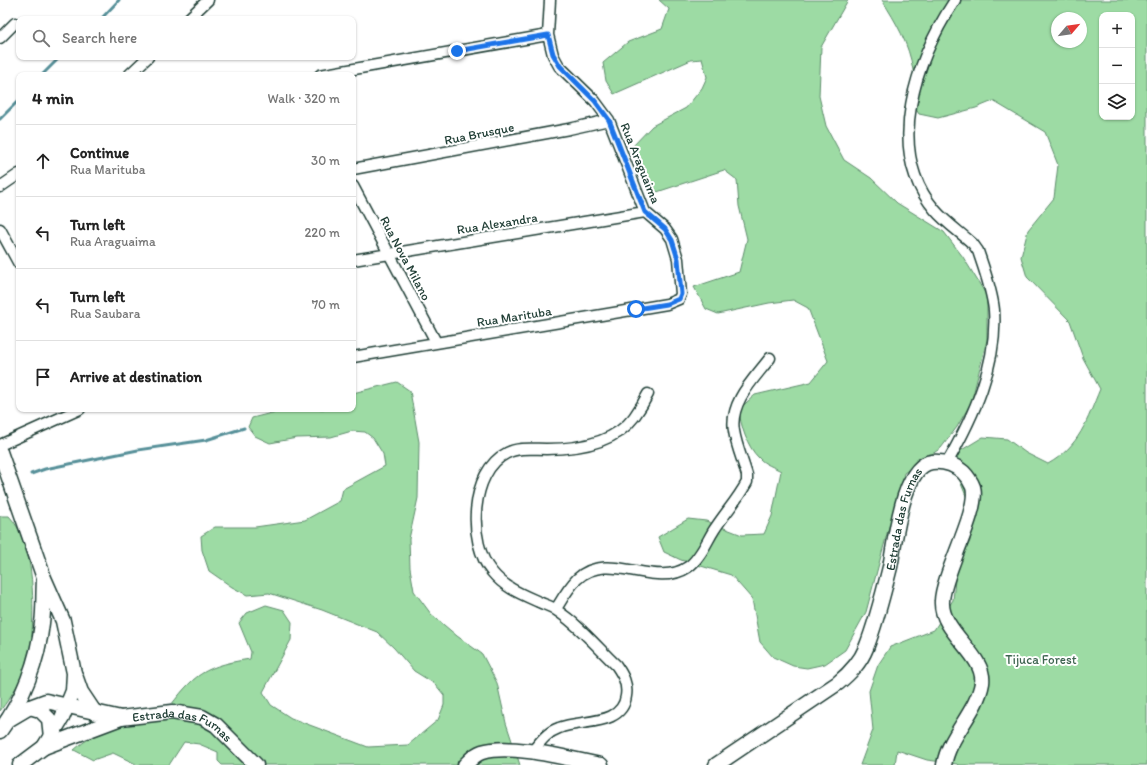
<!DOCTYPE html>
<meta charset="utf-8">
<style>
:root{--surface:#fff;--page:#f2f2f2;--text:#222;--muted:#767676;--line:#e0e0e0}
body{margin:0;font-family:Itim,sans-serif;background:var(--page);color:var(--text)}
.controls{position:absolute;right:12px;top:12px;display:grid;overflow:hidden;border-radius:8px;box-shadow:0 1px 3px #0004}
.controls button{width:36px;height:36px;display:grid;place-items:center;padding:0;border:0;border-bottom:1px solid var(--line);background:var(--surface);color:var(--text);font:20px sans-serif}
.compass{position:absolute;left:1051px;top:12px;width:36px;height:36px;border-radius:50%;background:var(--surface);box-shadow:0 1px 3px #0004;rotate:61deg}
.stop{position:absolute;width:12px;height:12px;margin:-9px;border:3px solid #1a73e8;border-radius:50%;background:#fff}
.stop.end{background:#1a73e8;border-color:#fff;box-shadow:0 1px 4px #0008}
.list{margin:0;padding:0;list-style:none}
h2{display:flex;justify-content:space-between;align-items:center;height:52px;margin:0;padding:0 16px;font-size:17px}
h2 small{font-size:13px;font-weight:400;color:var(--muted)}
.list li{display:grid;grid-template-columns:26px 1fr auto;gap:12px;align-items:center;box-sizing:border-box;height:72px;padding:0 16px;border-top:1px solid var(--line)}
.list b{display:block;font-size:15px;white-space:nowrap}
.list p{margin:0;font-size:13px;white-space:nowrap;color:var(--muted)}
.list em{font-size:13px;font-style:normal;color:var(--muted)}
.icon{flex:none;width:22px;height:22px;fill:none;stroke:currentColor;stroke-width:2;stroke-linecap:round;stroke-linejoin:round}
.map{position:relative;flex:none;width:1147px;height:765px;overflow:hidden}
.search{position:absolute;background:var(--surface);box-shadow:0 1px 3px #0004;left:16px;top:16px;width:340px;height:44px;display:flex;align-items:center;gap:10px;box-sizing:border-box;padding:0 14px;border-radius:8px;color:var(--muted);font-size:15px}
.panel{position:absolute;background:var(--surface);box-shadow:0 1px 3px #0004;left:16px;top:72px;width:340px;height:340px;border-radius:8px}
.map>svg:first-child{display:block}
</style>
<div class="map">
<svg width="1147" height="765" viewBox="0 0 1147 765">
<rect width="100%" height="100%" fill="#fff"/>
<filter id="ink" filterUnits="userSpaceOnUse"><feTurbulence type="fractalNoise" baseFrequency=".025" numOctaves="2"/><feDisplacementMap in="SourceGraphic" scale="8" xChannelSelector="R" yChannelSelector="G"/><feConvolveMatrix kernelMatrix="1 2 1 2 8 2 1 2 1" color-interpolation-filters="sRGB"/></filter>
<g filter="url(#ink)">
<path fill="#9ddba4" stroke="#5e8c6c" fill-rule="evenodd" d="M 659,0 L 848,0 L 821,47 L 819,96 L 826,126 L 844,160 L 871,178 L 897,203 L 944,232 L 963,257 L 987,296 L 987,340 L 971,403 L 957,427 L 941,448 L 904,473 L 898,502 L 888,530 L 866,612 L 845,650 L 825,664 L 807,668 L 793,666 L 773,657 L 760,642 L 752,599 L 731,575 L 681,560 L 664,552 L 658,537 L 688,519 L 706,521 L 742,535 L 764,534 L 772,516 L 781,471 C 774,467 764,464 759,458 C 747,447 740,424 739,409 L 755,395 L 811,382 L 828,361 L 808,308 L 793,300 L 769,303 L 718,314 L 706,309 L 694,287 L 739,272 L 747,239 L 739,206 L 737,180 L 724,170 L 657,192 L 641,177 L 632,147 L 652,126 L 686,108 L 702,88 L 707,77 L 702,59 L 691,60 L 614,94 L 606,81 L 603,63 L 628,42 L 662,29 L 669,9 Z
M 882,0 L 1147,0 L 1147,765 L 958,765 L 957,764 L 927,760 L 897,750 L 895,765 L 860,765 L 873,730 L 869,691 L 878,665 L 890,647 L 934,630 L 953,600 L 956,570 L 970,541 L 973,513 L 953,464 L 960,451 L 983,437 L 1007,439 L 1026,453 L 1048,464 C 1080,446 1087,420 1100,389 L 1083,358 L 1070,321 L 1027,277 L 1021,257 L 1028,230 L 1054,198 L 1058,165 L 1045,132 L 993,101 L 976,108 L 938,118 L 919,114 C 907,97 916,87 913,70 C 909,44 896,22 882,0 ZM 1102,15 L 1132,15 L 1132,117 L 1102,117 ZM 1057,18 L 1081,18 L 1081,42 L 1057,42 Z
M 397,382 L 410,391 L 419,442 L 418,498 L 409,539 L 410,568 L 414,591 L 431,614 L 457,636 L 482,654 L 497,683 L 506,723 L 520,765 L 222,765 L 218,761 L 218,752 L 199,744 L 184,742 L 169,765 L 138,765 L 113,753 L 93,760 L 74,750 C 101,726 126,724 160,719 C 192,679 196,667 250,659 L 251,652 L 239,623 L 247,613 L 266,605 L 284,610 L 292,622 L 291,640 L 263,692 L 271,705 L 291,718 L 368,747 L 408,745 L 438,720 L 444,705 L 444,695 L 435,684 L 414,671 L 394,648 L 377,632 L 322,610 L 269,593 L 247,595 L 232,587 L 209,571 L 202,550 L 201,536 L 215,527 L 255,527 L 305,520 L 340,501 L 343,489 L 385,466 L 383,454 L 373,438 L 365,432 L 352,431 L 331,437 L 297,438 L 270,443 L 255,436 L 248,427 L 252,418 L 287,409 L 353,409 L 353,393 Z
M 0,516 L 9,516 C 34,542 34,598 32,633 C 32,640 32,648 30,655 C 24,676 13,694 0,711 Z"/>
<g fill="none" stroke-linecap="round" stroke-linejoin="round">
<path stroke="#579099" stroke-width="3" d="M 101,19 L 119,0
M 42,75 L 60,57
M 0,119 L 19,100
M 31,474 L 45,469 L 138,450 L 206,440 L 244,428"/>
<g stroke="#1f3d34" stroke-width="13">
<path id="street" d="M 188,19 L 208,0
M 0,38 L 15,23
M 129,75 L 148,57
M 320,75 L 548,35
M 353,169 L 569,129 L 609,120
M 353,186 L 436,342
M 0,187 L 19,174
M 0,229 L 19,264
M 353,260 L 645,212
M 353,357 L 667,304 L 679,299 L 681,294 L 678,259 L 672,239 L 665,229 L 645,212 L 609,120 L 595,101 L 559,66 L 553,55 L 548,35 L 550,0
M 0,445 L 80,409
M 947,463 C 973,417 998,364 994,310 C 992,290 984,269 978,251 L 973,244 C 961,233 945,222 935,210 C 883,149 917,58 955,0
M 556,609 C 562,599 568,588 577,579 C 609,549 654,590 688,567 C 700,559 707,541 714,530 C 725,513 738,499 747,482 L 747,475 C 743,461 736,445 734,431 C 729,402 755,378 770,358
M 532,752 C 540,742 547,732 559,728 C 581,719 622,727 626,696 C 628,684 623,675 616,665 C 597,647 578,624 556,610 C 551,606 545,605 539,602 C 521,594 505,588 492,572 C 467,543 470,471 507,453 C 518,447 533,449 546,449 C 576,449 614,444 634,417 C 639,410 644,402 648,394"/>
</g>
<g stroke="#1f3d34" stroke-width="17">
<g id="secondary">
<path d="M 0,452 L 44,578 L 63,621 L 74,673 L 73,691 L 62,718 L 44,747 L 20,765"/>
<path d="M 75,675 L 81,692 L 95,713"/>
<path d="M 30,707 L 40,710 L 49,719 L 51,737"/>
<path d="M 8,720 L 30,707 L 46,701 L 121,718"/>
<path d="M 0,731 C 23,700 38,661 42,623 C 44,609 43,595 44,580"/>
<path id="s1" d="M 44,747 L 121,718 L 172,712 L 202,717 L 216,725 L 256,765"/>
<path d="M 465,765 C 470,760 475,754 482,752 C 513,743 569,759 601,765"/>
<path id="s2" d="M 716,765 L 838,683 C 850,673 860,663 866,648 C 875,626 884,591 890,567 C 895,544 902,465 932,462 C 944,461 954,464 963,472 C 967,476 971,482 973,487 C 980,510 943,573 942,601 C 940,632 986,655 982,683 C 977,712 949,735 944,765"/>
</g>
</g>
<use href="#street" stroke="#fff" stroke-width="10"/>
<use href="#secondary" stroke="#fff" stroke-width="14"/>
</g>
</g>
<g fill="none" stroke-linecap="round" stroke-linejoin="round" filter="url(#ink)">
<path stroke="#1a73e8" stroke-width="5" d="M 457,51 L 548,35 L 553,54 L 560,66 L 595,101 L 609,120 L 645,212 L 665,229 L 672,240 L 678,259 L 681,294 L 679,299 L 667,304 L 636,309"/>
</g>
<g text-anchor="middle" stroke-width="4" stroke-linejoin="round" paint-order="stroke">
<g font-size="13" fill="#1f3d34" stroke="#fff">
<text transform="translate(479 133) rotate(-11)" y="5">Rua Brusque</text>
<text transform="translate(641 163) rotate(68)" y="5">Rua Araguaima</text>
<text transform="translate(497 223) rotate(-9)" y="5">Rua Alexandra</text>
<text transform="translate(406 258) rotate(62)" y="5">Rua Nova Milano</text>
<text transform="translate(514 316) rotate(-9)" y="5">Rua Marituba</text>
<text dy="5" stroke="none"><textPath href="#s2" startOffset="327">Estrada das Furnas</textPath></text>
<text dy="5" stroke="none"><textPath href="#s1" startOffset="147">Estrada das Furnas</textPath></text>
</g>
<g font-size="13" fill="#3e6450" stroke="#fff">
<text x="1041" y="664">Tijuca Forest</text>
</g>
</g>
</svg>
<div class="controls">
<button>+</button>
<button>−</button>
<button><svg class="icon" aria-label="layers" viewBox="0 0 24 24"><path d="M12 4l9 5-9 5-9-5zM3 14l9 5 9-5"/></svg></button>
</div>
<svg class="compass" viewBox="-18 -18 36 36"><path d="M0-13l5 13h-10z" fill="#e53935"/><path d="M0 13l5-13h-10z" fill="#767676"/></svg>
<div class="stop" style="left:636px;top:309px"></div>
<div class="stop end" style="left:457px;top:51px"></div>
<div class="search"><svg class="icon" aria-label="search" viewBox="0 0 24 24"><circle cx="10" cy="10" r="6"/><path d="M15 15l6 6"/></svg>Search here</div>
<section class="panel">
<h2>4 min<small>Walk · 320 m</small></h2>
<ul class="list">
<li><svg class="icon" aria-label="ahead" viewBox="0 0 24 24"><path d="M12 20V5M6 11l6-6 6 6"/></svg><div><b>Continue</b><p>Rua Marituba</p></div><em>30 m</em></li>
<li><svg class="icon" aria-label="left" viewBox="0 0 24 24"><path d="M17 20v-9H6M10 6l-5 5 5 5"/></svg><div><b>Turn left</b><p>Rua Araguaima</p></div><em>220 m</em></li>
<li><svg class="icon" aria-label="left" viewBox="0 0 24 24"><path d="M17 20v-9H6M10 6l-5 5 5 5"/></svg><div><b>Turn left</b><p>Rua Saubara</p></div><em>70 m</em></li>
<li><svg class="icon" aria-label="arrive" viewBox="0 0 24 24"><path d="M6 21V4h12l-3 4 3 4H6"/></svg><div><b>Arrive at destination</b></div></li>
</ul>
</section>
</div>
